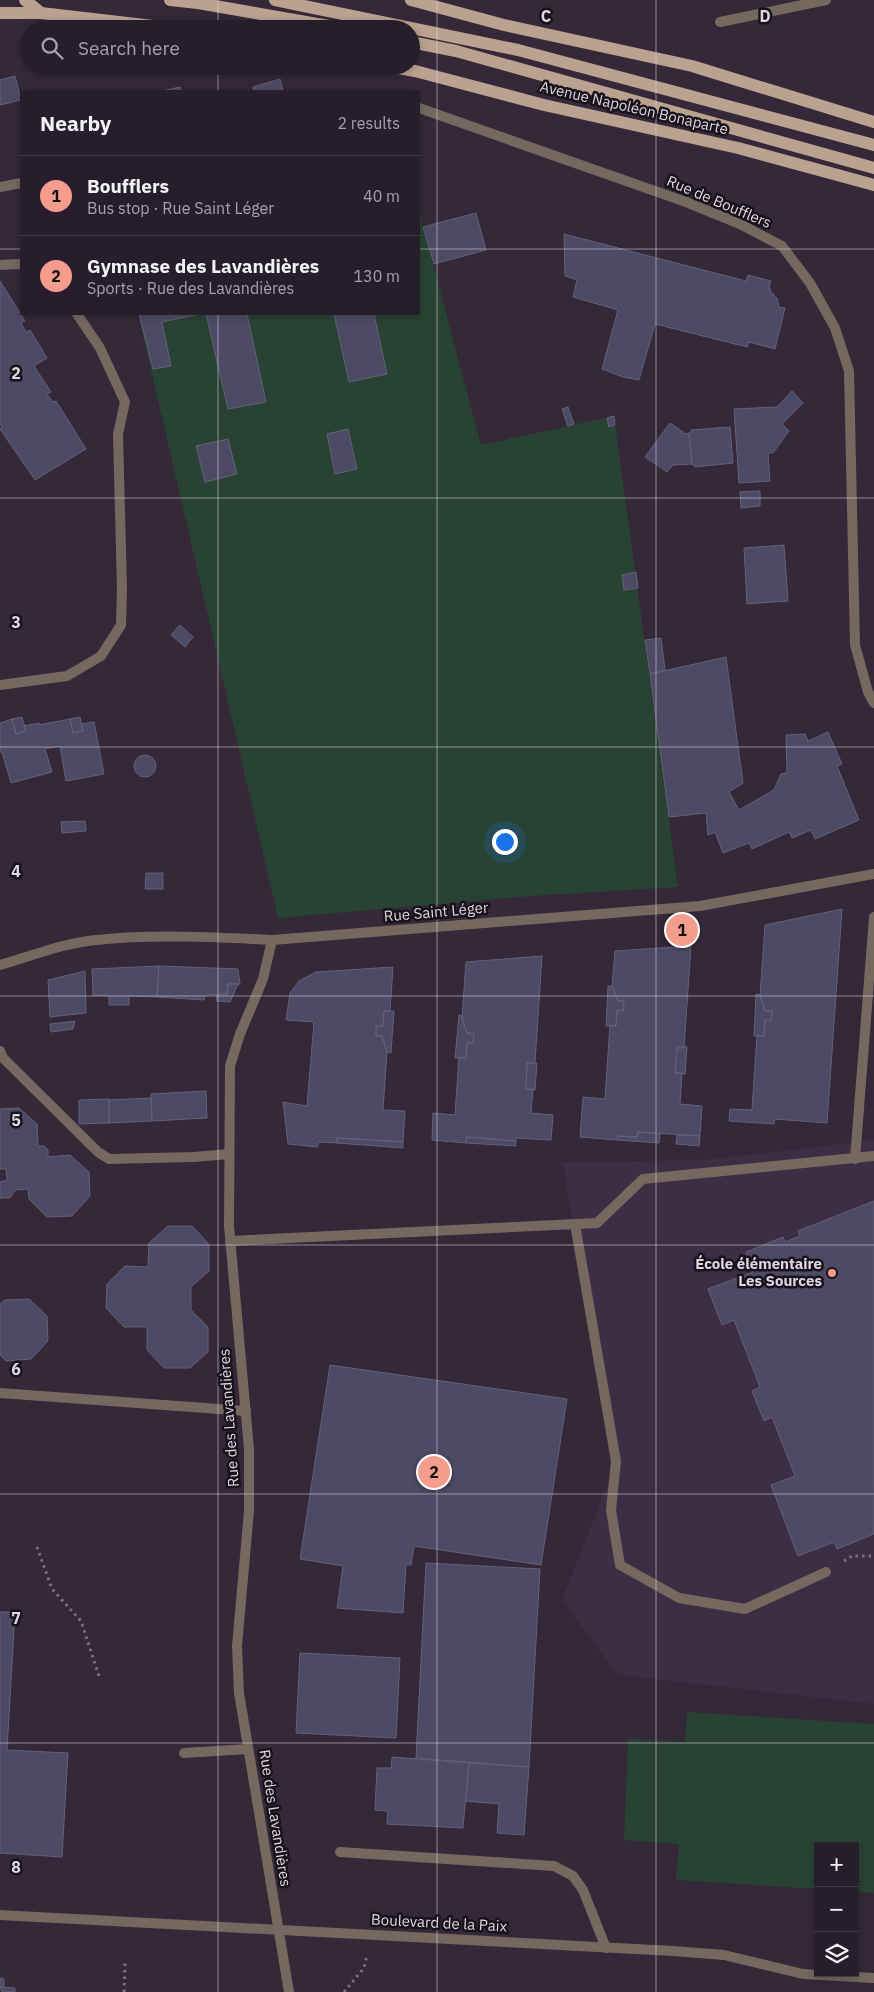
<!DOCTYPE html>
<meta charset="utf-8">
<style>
:root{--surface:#271e2b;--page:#332b37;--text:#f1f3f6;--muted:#a4a2a9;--line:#433c47;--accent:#f49d8c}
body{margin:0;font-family:"IBM Plex Sans",sans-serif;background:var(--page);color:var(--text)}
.controls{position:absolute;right:15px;bottom:15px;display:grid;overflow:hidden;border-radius:0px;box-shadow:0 2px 8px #0003}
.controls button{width:45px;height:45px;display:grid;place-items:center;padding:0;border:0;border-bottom:1px solid var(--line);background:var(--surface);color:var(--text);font:25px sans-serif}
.you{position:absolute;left:504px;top:841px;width:18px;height:18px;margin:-12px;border:4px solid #fff;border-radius:50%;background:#1a73e8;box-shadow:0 0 0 8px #1a73e833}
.badge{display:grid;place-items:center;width:32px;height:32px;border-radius:50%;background:var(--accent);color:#111;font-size:16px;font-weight:700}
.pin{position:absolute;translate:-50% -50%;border:2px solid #fff;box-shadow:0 1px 5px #0006}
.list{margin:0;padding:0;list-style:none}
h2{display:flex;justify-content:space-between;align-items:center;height:65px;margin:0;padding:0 20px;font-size:21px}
h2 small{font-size:16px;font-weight:400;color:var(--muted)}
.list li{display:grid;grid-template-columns:32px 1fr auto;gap:15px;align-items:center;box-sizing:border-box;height:80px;padding:0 20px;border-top:1px solid var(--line)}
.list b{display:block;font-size:19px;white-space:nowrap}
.list p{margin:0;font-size:16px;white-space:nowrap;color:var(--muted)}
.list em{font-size:16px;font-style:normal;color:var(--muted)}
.icon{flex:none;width:28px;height:28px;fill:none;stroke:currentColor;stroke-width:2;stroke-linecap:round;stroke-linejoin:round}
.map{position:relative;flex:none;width:874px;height:1992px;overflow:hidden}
.search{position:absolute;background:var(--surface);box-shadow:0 2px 8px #0003;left:20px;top:20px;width:400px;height:55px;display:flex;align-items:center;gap:12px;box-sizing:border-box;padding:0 18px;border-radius:28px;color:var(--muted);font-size:19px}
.panel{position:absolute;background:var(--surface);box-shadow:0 2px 8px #0003;left:20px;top:90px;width:400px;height:225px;border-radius:0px}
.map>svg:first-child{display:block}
</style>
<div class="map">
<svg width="874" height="1992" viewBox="0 0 874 1992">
<rect width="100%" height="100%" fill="#342839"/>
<path fill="#3e2e45" d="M 874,1140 L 874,1704 L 618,1675 L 562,1600 L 612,1473 L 563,1162 L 704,1160 Z"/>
<path fill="#284333" d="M 419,211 L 481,445 L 614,416 L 678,887 L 532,896 L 278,918 L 138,314 L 419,314 Z
M 687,1712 L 874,1724 L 874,1893 L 855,1892 L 855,1846 L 818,1846 L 818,1889 L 676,1880 L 679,1844 L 624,1840 L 628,1739 L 685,1742 Z"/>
<path fill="#4d4a65" stroke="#636178" d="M 15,76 L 21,100 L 0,105 L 0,80 Z
M 280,79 L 283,91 L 254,91 L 253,87 Z
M 180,87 L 181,91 L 162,91 Z
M 476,213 L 486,250 L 434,264 L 423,227 Z
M 564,234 L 746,281 L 748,275 L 771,281 L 769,286 L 771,292 L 777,298 L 779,307 L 785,308 L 775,349 L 749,342 L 747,347 L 655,324 L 639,380 L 623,377 L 602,369 L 618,310 L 573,297 L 577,280 L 565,276 Z
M 0,281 L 25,321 L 21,323 L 26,332 L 30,330 L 47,358 L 34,366 L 51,392 L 47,394 L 53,402 L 56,401 L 86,449 L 35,480 L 0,429 L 2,427 L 0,424 Z
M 139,314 L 200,314 L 162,322 L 171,366 L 153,369 Z
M 206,314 L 247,314 L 266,402 L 228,409 Z
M 334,314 L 374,314 L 387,374 L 349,382 Z
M 792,391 L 803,403 L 782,424 L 789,431 L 773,453 L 768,453 L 770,481 L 739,483 L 734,409 L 777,407 Z
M 568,407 L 574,424 L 568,426 L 562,409 Z
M 614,416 L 615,425 L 609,427 L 607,418 Z
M 670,423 L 686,434 L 689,433 L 692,464 L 673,465 L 667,472 L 645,457 Z
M 730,427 L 733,463 L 695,467 L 692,464 L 689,433 L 691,433 L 691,430 Z
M 348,429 L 357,469 L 335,474 L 327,434 Z
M 228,439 L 237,474 L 205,482 L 196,446 Z
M 760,491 L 760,506 L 741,508 L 740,492 Z
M 784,545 L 788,601 L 747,604 L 744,548 Z
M 636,572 L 638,588 L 624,590 L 622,575 Z
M 180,625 L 193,637 L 185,647 L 171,635 Z
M 661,638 L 665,670 L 650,674 L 645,640 Z
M 726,657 L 743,783 L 729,792 L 739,810 L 774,790 L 781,774 L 787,773 L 786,735 L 805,734 L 808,741 L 828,732 L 842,764 L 837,766 L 859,820 L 815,839 L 811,830 L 792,838 L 789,832 L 752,849 L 749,843 L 723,853 L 715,832 L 708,835 L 706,813 L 669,817 L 650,674 Z
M 22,717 L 26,731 L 16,734 L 12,719 Z
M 80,717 L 83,731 L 73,733 L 70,719 Z
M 12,719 L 16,734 L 26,731 L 24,726 L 39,723 L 39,725 L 70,719 L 73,733 L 83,731 L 81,724 L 94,722 L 104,774 L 66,781 L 60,746 L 45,749 L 52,772 L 11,783 L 2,752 L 0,752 L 0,723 Z
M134 766a11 11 0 1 1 22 0a11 11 0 1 1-22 0Z
M 85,821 L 86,831 L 62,833 L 61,822 Z
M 146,873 L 163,873 L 163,889 L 145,889 Z
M 842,909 L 827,1123 L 775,1119 L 774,1124 L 729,1121 L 730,1109 L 752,1110 L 757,1035 L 764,1036 L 765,1020 L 771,1021 L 772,1011 L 765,1011 L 760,995 L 765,925 Z
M 691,946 L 684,1048 L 677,1048 L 675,1073 L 682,1073 L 680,1104 L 702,1106 L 700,1136 L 638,1132 L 637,1137 L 618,1136 L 617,1140 L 580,1137 L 583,1097 L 605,1099 L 610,1025 L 616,1026 L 617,1010 L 623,1011 L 624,1001 L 618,1001 L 612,986 L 615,951 Z
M 542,956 L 535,1063 L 527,1063 L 526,1089 L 533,1089 L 531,1113 L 553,1115 L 551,1140 L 516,1138 L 516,1141 L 466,1137 L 466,1143 L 432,1140 L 433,1113 L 455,1115 L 459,1057 L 466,1058 L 467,1043 L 473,1043 L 474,1034 L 467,1033 L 462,1017 L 466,962 Z
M 159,966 L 238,969 L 240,984 L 228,984 L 227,994 L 205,995 L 204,1000 L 157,997 Z
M 159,966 L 157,997 L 129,996 L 129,1005 L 109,1005 L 109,996 L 93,995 L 92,969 Z
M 393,967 L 390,1011 L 384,1011 L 383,1026 L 376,1026 L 376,1036 L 382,1036 L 387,1052 L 383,1110 L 405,1111 L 403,1142 L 337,1138 L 337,1143 L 318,1142 L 318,1147 L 288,1144 L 283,1102 L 307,1106 L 314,1022 L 286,1020 L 290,993 L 299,981 L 316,972 Z
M 85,971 L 86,1013 L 50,1017 L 48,980 Z
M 228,984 L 238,984 L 230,1002 L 216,1001 L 217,994 L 227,994 Z
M 608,986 L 612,986 L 618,1001 L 624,1001 L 623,1011 L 617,1010 L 616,1026 L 606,1026 Z
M 756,994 L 760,995 L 765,1011 L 772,1011 L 771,1021 L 765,1020 L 764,1036 L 754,1036 Z
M 384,1011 L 394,1011 L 391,1053 L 387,1052 L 382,1036 L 376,1036 L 376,1026 L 383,1026 Z
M 459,1015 L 462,1016 L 467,1033 L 474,1034 L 473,1043 L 467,1043 L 466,1058 L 455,1058 Z
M 75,1021 L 73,1029 L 51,1032 L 50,1024 Z
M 684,1046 L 687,1047 L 685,1074 L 675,1073 L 677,1048 Z
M 527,1063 L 537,1063 L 535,1090 L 526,1089 Z
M 206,1091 L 207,1118 L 152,1121 L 151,1094 Z
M 151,1098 L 152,1121 L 109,1123 L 109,1100 Z
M 109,1099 L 109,1123 L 79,1124 L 79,1100 Z
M 19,1108 L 37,1124 L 38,1146 L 44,1146 L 48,1150 L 48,1157 L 70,1155 L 89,1172 L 90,1196 L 72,1216 L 47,1217 L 29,1199 L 28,1189 L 15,1190 L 10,1198 L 0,1198 L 0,1182 L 7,1180 L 6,1169 L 0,1169 L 0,1109 Z
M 638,1132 L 660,1134 L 659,1143 L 617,1140 L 618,1136 L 637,1137 Z
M 677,1135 L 700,1136 L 699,1146 L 676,1144 Z
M 466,1137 L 516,1141 L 516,1146 L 466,1143 Z
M 337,1138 L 403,1142 L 403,1148 L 337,1143 Z
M 874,1201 L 874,1534 L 837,1549 L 834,1542 L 798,1556 L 771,1485 L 795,1476 L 772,1417 L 764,1421 L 752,1391 L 760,1387 L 734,1320 L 722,1325 L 708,1289 L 753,1272 L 746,1252 L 783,1237 L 785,1242 L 800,1236 L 798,1231 Z
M 168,1226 L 192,1226 L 209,1244 L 209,1271 L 191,1287 L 191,1310 L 208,1327 L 208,1352 L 190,1368 L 164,1368 L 147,1350 L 147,1327 L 124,1327 L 106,1308 L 107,1284 L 125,1266 L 148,1267 L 149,1243 Z
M 29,1299 L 47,1316 L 48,1341 L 31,1359 L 6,1361 L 0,1355 L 0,1304 L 5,1300 Z
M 330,1365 L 567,1399 L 541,1565 L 414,1546 L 411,1565 L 406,1565 L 403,1613 L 337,1608 L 343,1566 L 300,1559 Z
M 426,1563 L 540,1569 L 529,1767 L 416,1758 Z
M 0,1612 L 15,1612 L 7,1750 L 68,1753 L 62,1857 L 0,1853 Z
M 300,1653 L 400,1658 L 396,1738 L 296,1733 Z
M 392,1757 L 469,1763 L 463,1828 L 387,1824 L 388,1811 L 375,1810 L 377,1768 L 391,1768 Z
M 469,1763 L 529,1767 L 524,1835 L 497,1833 L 499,1804 L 466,1801 Z
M 0,1978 L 4,1979 L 4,1987 L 0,1987 Z
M 0,1987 L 15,1988 L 15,1992 L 2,1992 Z"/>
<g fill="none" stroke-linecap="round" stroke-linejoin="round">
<path stroke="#7b7180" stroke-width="3" stroke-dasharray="2.5 4" stroke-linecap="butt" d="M 37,1547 L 52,1589 L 81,1621 L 100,1679
M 844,1561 L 852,1556 L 874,1556
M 124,1992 L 125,1963
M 344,1992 L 364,1968 L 367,1955"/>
<path stroke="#74685f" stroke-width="10" d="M 0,265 L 21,264
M 0,685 L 67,676 L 101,656 L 121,625 L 122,589 L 118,434 L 125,402 L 100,348 L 77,314
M 0,1051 L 3,1058 L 98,1152 L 109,1159 L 194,1157 L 229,1154
M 575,1224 L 616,1461 L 611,1510 L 620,1565 L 679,1598 L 745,1609 L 826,1572
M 230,1241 L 597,1223 L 643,1179 L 874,1156
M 0,1393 L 246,1411
M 184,1753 L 248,1749
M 340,1852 L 554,1866 L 573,1876 L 583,1890 L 606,1948"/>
<path stroke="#74685f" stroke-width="10" d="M 855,1159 L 874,917"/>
<path stroke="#74685f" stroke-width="10" d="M 720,22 L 826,0
M 419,108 L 686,202 L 740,224 L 782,246 L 810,283 L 835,328 L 849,371 L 855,645 L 868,692 L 874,703
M 0,187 L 21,183
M 272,940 L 263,979 L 240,1034 L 230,1066 L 229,1226 L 249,1449 L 249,1511 L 237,1646 L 239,1693 L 289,1992"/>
<path stroke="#74685f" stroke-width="10" d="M 0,965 C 31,956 64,943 96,940 C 152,934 216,937 272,940 L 700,906 L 874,874
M 0,1915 L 673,1951 L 724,1955 L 803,1974 L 874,1978"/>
<path stroke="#bba290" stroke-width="12" d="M 25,0 L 41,13
M 170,0 L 198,3 L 346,29
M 275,0 L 518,50 L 874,145
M 411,0 L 504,25 L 692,66 L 874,122
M 0,13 L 41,13 L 179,29
M 411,42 L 456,51 L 874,168
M 387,66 L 415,71 L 544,105 L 738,148 L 874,185"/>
</g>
<path fill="none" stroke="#dfd7e3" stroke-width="1" stroke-opacity="0.55" d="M 218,0 L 218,29M 437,0 L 437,1992M 656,0 L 656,1992M 218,66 L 218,91M 0,249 L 21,249M 419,249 L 874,249M 218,314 L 218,1992M 0,498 L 874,498M 0,747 L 874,747M 0,996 L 874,996M 0,1245 L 874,1245M 0,1494 L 874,1494M 0,1743 L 874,1743"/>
<circle fill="#f49d8c" stroke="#18131b" stroke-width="2" cx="832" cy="1273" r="5"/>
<g text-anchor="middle" stroke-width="5" stroke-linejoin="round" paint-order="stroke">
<g font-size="15" fill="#dfd7e3" stroke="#18131b">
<text transform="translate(634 108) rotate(13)" y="5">Avenue Napoléon Bonaparte</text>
<text transform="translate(719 202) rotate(23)" y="5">Rue de Boufflers</text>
<text transform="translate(436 912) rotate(-5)" y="5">Rue Saint Léger</text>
<text transform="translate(229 1418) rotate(-94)" y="5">Rue des Lavandières</text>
<text transform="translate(275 1818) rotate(81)" y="5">Rue des Lavandières</text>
<text transform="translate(439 1923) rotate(3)" y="5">Boulevard de la Paix</text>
</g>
<g font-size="15" font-weight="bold" fill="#dfd7e3" stroke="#18131b" text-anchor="end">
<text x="822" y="1269">École élémentaire<tspan x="822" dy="17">Les Sources</tspan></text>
</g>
</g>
<g font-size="16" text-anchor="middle" font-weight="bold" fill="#dfd7e3" stroke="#18131b" stroke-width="5" stroke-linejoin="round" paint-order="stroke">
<text x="546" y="22">C</text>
<text x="765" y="22">D</text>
<text x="16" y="379">2</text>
<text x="16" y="628">3</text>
<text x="16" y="877">4</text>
<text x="16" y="1126">5</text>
<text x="16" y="1375">6</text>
<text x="16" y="1624">7</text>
<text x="16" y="1873">8</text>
</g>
</svg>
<div class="controls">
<button>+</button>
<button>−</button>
<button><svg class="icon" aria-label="layers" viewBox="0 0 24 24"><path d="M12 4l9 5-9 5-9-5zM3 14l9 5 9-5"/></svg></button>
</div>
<div class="you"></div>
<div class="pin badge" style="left:682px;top:930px">1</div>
<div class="pin badge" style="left:434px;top:1472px">2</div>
<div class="search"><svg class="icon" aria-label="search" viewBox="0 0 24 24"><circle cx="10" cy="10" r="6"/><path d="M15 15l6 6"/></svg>Search here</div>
<section class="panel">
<h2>Nearby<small>2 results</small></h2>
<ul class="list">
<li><span class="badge">1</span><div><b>Boufflers</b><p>Bus stop · Rue Saint Léger</p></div><em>40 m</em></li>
<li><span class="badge">2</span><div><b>Gymnase des Lavandières</b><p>Sports · Rue des Lavandières</p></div><em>130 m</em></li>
</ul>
</section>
</div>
